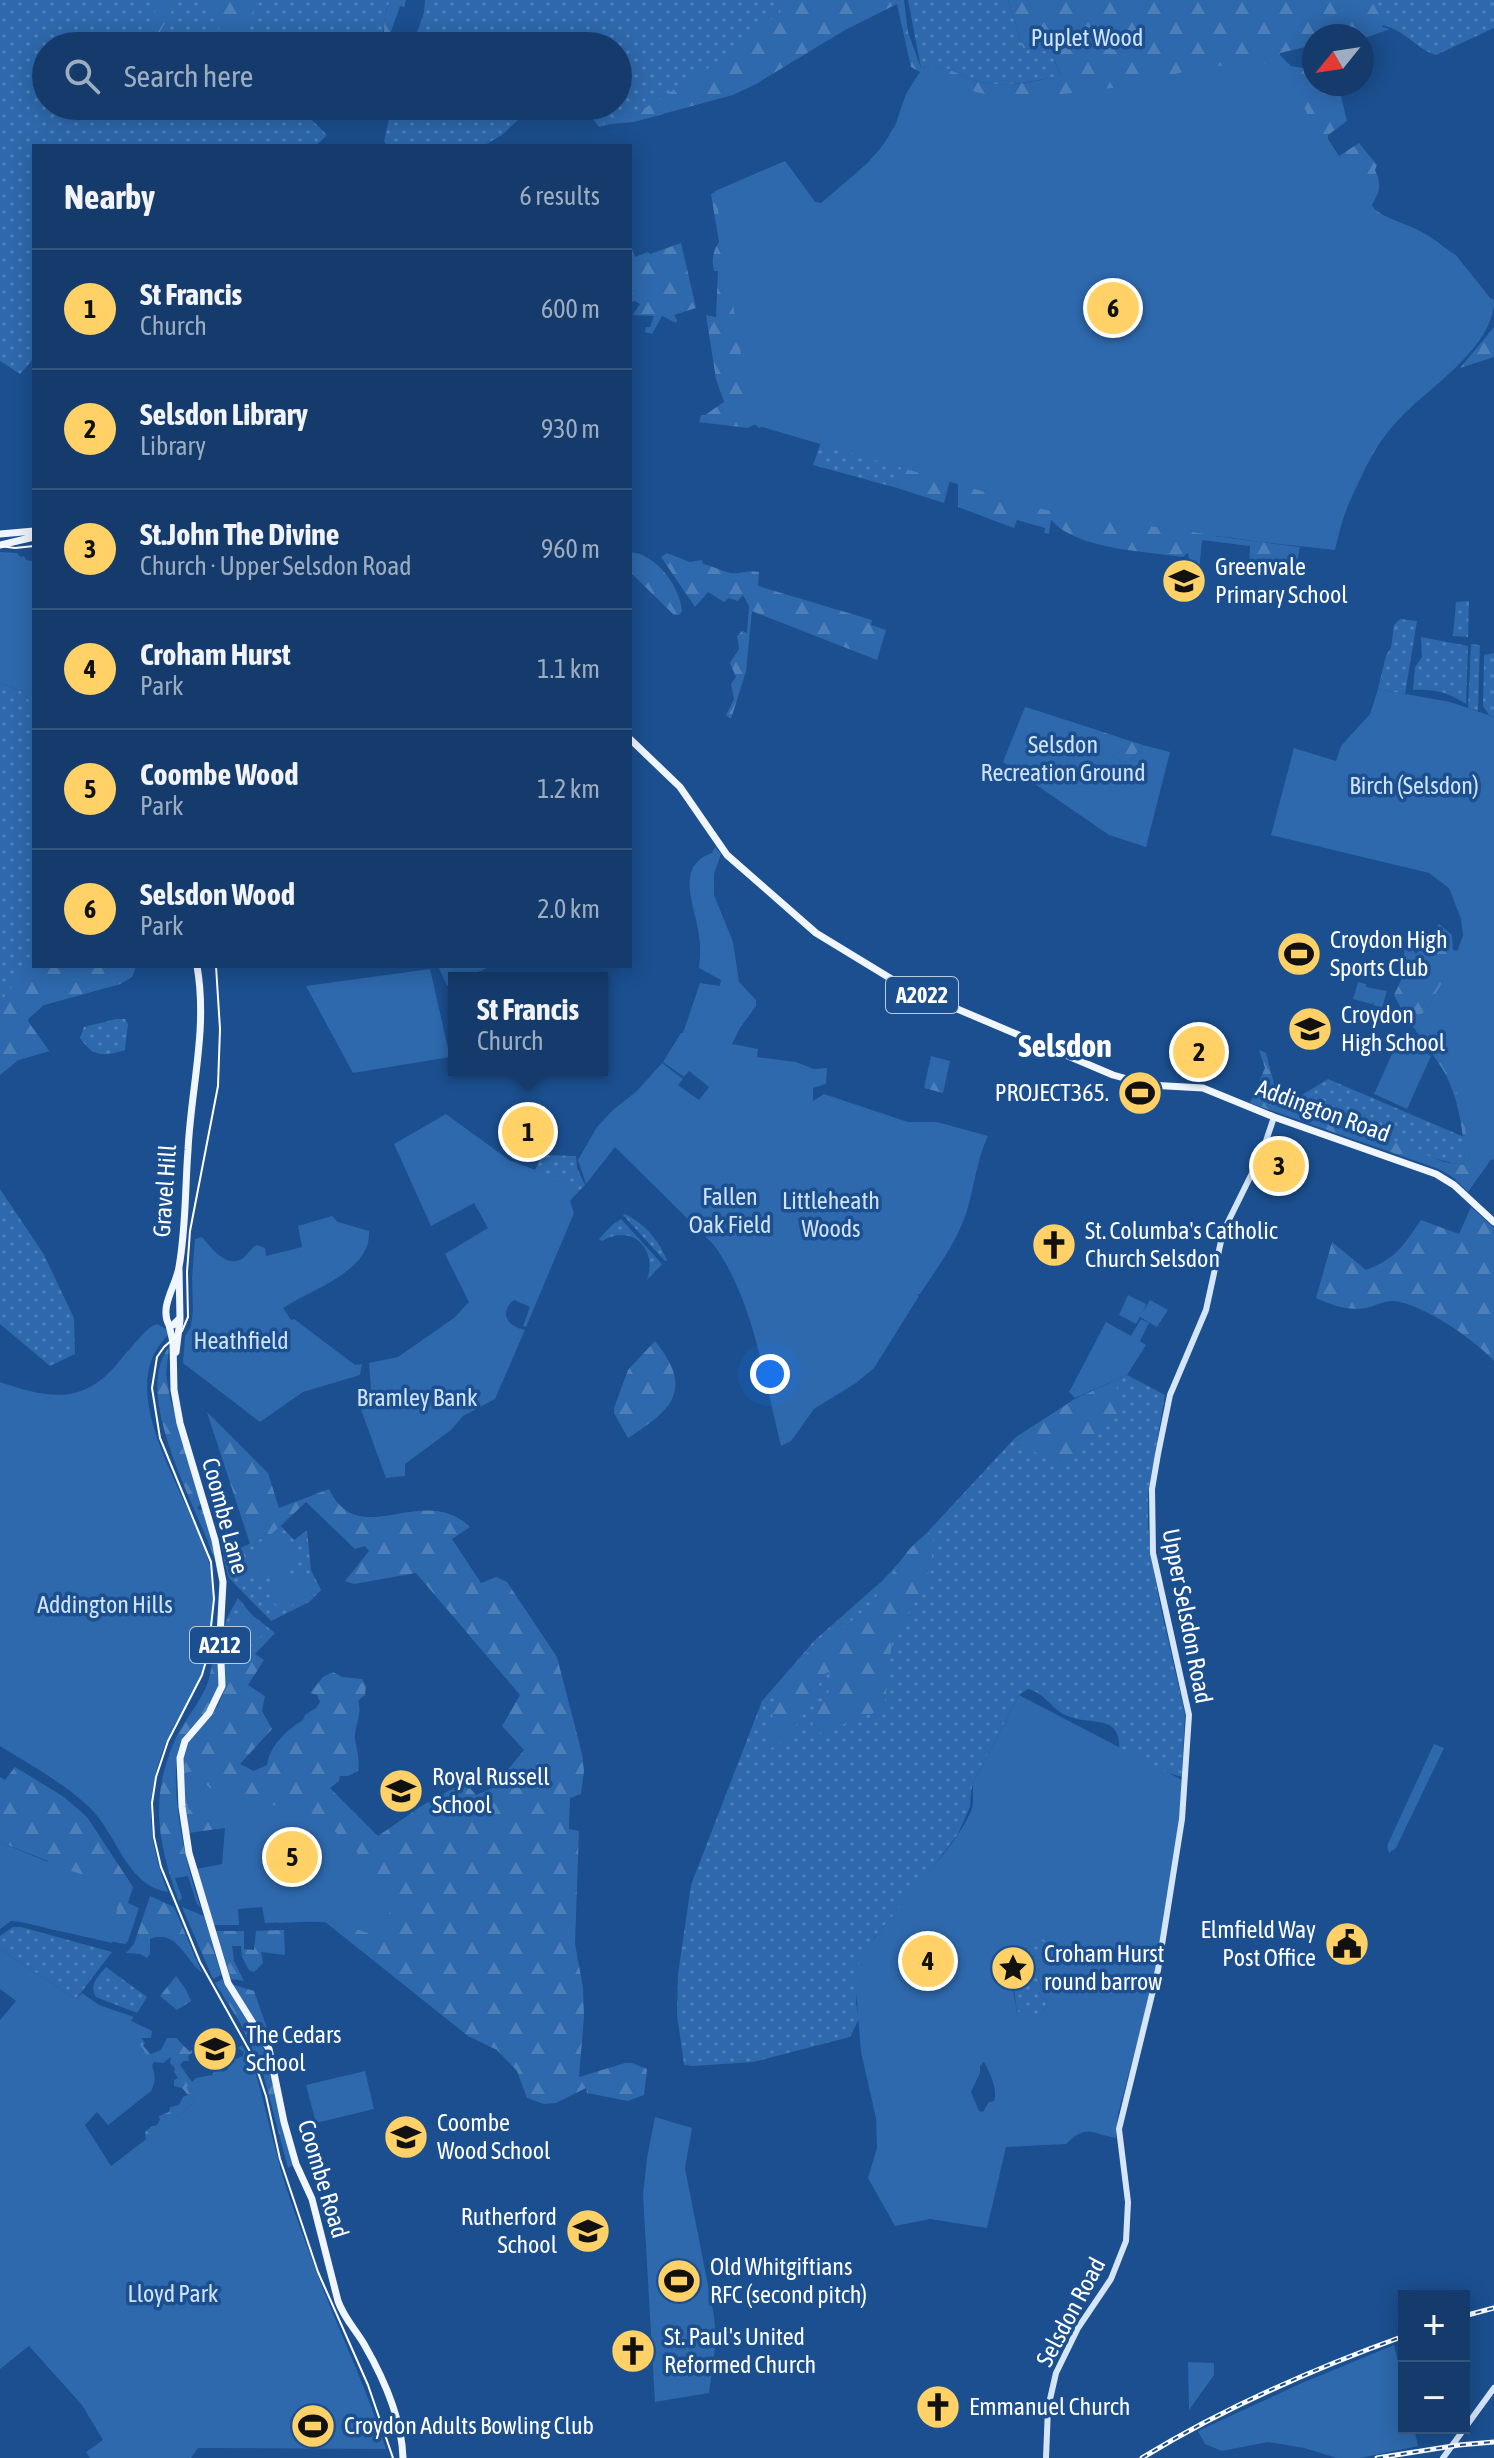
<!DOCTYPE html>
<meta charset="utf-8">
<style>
:root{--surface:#143b6b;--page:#214673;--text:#f1f3f6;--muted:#9dadc1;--line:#33557e;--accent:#ffd166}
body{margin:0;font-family:"Asap Condensed",sans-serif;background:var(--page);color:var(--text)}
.controls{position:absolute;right:24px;bottom:24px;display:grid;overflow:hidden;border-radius:0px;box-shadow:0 4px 20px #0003}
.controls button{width:72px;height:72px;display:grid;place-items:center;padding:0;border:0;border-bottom:2px solid var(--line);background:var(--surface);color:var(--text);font:40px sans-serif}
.compass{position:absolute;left:1302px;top:24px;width:72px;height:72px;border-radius:50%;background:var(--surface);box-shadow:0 4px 20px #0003;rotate:240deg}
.you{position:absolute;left:770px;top:1374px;width:28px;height:28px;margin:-20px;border:6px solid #fff;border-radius:50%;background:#1a73e8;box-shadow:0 0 0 12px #1a73e833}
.badge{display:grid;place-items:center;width:52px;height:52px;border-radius:50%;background:var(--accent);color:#111;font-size:26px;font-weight:700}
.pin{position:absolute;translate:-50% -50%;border:4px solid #fff;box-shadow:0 2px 8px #0006}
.popup{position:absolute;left:448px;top:972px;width:160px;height:104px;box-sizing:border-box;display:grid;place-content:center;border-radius:0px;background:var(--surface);filter:drop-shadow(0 2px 6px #0005);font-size:26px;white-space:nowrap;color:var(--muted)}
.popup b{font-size:30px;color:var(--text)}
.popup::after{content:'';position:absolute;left:50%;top:100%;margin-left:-16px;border:16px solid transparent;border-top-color:var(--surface)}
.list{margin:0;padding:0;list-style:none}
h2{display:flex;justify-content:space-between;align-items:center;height:104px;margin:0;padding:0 32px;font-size:34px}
h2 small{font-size:26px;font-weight:400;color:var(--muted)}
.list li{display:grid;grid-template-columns:52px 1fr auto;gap:24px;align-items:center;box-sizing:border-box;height:120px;padding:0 32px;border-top:2px solid var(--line)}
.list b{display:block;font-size:30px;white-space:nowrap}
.list p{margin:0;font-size:26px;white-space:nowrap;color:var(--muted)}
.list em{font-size:26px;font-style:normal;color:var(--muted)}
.icon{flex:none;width:44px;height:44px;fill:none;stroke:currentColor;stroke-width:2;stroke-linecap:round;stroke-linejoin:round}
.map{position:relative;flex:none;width:1494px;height:2458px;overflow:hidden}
.search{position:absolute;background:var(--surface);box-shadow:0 4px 20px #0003;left:32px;top:32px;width:600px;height:88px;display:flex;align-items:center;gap:20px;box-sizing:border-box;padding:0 28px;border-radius:44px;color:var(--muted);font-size:30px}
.panel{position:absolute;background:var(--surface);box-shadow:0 4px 20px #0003;left:32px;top:144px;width:600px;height:824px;border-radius:0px}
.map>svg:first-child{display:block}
</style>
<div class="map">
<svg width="1494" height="2458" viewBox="0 0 1494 2458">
<defs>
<pattern id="grass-dots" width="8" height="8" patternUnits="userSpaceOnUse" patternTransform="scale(2)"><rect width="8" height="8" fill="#2e69ad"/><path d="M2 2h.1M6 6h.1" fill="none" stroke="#4d80b9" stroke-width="1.8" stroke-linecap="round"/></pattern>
<pattern id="forest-firs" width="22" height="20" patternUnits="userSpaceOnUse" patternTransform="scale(2)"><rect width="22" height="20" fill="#2e69ad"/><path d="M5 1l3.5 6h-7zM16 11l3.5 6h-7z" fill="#4d80b9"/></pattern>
</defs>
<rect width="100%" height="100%" fill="#1b4f8f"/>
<path fill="url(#grass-dots)" d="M 0,0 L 391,0 L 386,10 L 383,34 L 379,31 L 369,46 L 46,46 L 46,106 L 298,106 L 327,135 L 316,146 L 34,146 L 34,358 L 20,374 L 0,361 Z
M 425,0 L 786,0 L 788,7 L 663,114 L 633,122 L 617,122 L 599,127 L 583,106 L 618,106 L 618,46 L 412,46 L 424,13 Z
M 908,0 L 1008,0 L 1023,48 L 1050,51 L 1061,76 C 1037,80 1011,87 986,83 C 960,79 949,62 921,68 Z
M 1371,0 L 1494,0 L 1494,28 L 1436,55 C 1415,48 1406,31 1383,25 Z
M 392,106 L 533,106 L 502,135 L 483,146 L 387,146 L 384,141 Z
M 821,442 L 903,466 L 897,488 L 813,465 Z
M 1469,601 L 1468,637 L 1453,636 L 1456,602 Z
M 1400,619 L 1417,621 L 1405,694 L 1378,689 L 1386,655 L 1391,648 L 1394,625 Z
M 1421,637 L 1468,646 L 1466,704 C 1447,692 1435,689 1413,690 L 1415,667 L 1422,657 Z
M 1471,644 L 1480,645 L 1478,711 L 1468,708 Z
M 1494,653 L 1494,717 L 1489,715 L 1483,706 L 1484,655 Z
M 0,683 L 21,691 L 34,706 L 34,966 L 136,966 L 132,977 L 120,984 L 43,1005 L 27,1020 L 49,1051 L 18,1060 L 0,1075 Z
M 116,1019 L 125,1019 L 128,1024 L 125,1050 C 103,1057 93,1057 80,1038 L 84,1027 Z
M 1328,1079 L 1464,1137 L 1465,1165 C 1417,1158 1337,1126 1297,1098 Z
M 542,1155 L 576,1156 L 577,1168 L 585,1185 L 578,1192 L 535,1170 Z
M 0,1189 L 43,1253 L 74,1318 L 75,1354 L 50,1366 L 0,1324 Z
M 625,1214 C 646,1225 657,1238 667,1260 L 665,1261 L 623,1215 Z
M 621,1219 L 662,1264 L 647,1280 C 658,1249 632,1223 602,1241 L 599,1239 L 612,1225 Z
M 1127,1375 L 1165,1395 L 1148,1495 L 1148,1525 L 1150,1551 L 1160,1604 L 1185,1714 L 1182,1777 L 1119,1758 C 1124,1710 1094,1728 1065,1715 C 1051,1708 1045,1693 1028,1689 L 1019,1695 L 974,1781 L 971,1791 L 970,1807 L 958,1834 L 920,1884 L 874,1938 L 858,1966 L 856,2003 L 859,2019 L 850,2037 L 753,2062 L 693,2066 L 684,2065 L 677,2014 L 678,1974 L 691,1885 L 762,1701 L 815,1640 L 882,1581 L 1015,1438 L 1075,1399 Z
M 281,1526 L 294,1540 L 307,1530 L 311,1570 L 321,1590 L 309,1602 L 271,1621 L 229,1578 L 223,1556 L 273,1533 Z
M 238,1598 L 252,1615 L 275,1633 L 255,1654 L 245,1647 L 230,1646 C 217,1627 230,1614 238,1598 Z
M 13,1927 L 21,1927 L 112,1952 L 76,1999 L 0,1949 L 0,1936 Z
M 1043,1938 L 1050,1944 L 1039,1955 L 1033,1956 L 1030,1966 L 1040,1969 L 1037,1978 L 1042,1987 L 1039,1994 L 1047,2002 L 1043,2013 L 1036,2018 L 1022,2010 L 1017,2014 L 1013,1978 L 1011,1979 L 1005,1969 L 997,1965 L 997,1960 L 1009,1952 L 1026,1949 L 1034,1940 Z
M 106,1967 L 147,1997 L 137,2013 L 96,1997 C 88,1985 99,1976 106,1967 Z"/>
<path fill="url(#forest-firs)" d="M 162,0 L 178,0 L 157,37 L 145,45 L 143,42 L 149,21 Z
M 208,0 L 261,0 L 242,28 L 225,43 Z
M 391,0 L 406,0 L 404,7 L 400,6 L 386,46 L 382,46 C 387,29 380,19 391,0 Z
M 780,0 L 904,0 L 908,32 L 921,68 C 949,62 960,79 986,83 C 1010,87 1038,81 1061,75 L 1050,51 L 1023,48 L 1008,0 L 1371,0 L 1384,23 L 1382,27 L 1390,29 L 1362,39 L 1362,36 L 1314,36 L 1314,45 L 1280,53 L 1280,55 L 1291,66 L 1314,70 L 1314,84 L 1338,84 L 1347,121 L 1328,135 L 1328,139 L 1339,156 L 1359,143 L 1377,165 L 1375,170 C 1382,186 1380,192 1371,206 C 1383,218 1401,222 1416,229 C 1451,247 1467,268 1490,298 L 1494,300 C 1494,352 1418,393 1388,431 C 1361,466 1351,509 1326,544 L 1214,536 L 1300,547 L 1295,572 L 1249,565 L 1250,546 L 1202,540 L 1199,571 L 1194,575 L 1194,591 L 1191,594 L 1186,587 L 1191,570 L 1188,553 L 1183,557 C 1145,551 1077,550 1051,520 L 1049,534 L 1044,533 L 1045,528 L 1017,520 L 1014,528 L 958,507 L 958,482 L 950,480 L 944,503 L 897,488 L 902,466 L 763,426 L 759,428 L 755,424 L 748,428 L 699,422 L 701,415 L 705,415 L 724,402 L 716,379 L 706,315 L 716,317 L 718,271 L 714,271 C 711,260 713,251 719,242 L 711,194 L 785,161 L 815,202 L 820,204 L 877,155 L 895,126 L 906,94 L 920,72 L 911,67 L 897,4 L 845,30 L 756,84 L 733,95 L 633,122 L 599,125 L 645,108 L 726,57 L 752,32 L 779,14 L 782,8 Z
M 630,243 L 635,257 L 648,252 L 650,254 L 681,243 L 696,308 L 674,315 L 677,320 L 676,323 L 662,316 L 652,334 L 645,332 L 646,327 L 650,327 L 654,316 L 633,315 L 640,304 L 635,301 L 630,302 Z
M 1494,327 L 1494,357 L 1460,368 Z
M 630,552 C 656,554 680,586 682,611 L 679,615 L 674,615 L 630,572 Z
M 667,553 L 690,562 L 702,560 L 703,564 C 715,566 726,575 738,573 C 747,572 749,570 759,572 L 758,586 L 872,620 L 871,625 L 886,630 L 877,660 L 752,611 L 746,671 L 731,719 L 726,715 L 734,699 L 731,684 L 736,677 L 730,663 L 739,649 L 737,636 L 742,631 L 747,633 L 749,606 L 743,595 L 738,601 L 729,598 L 724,602 L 708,592 L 695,607 L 661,557 Z
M 1025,707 L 1143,745 L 1130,761 L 1121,762 L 1099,744 Z
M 1439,924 L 1452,935 L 1453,950 L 1459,951 L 1473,933 L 1426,1010 L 1494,1160 L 1491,1159 L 1468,1192 L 1454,1178 L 1439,1169 L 1250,1103 L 1265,1068 L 1259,1050 L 1266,1053 L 1274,1084 L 1319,1113 L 1444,1162 L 1465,1165 C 1464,1134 1459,1096 1442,1068 C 1426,1043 1407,1022 1394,995 L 1402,978 L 1405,945 L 1410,946 L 1416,954 Z
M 34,955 L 34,966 L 136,966 L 132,977 L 120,984 L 44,1005 L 27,1020 L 49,1051 L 18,1060 L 0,1075 L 0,1003 Z
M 931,1056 L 950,1061 L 943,1093 L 924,1088 Z
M 1471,1207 L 1494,1228 L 1494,1361 C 1475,1340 1423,1304 1394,1301 C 1385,1301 1378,1304 1370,1307 C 1350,1312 1334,1306 1316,1298 L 1332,1242 L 1366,1270 C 1397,1258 1403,1246 1421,1220 L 1459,1234 Z
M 655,1341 C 694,1389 673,1409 628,1438 L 614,1413 L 614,1408 L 628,1370 Z
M 169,1347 L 166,1374 L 170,1398 L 202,1502 L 197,1508 L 199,1510 L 203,1509 L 215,1548 L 218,1570 C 204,1517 129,1398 169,1347 Z
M 1116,1380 L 1118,1399 L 1123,1408 L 1060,1469 L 1015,1438 L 1075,1399 Z
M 207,1412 L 268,1473 L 279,1508 L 329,1489 C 360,1553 422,1481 470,1527 L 452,1539 L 481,1583 L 496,1577 L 507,1582 L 557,1657 L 582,1754 L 584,1771 L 581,1794 L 570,1798 L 569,1829 L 579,1831 L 575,1944 L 583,1987 L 584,2017 L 579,2077 L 625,2063 L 632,2063 L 647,2069 L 644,2095 L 628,2101 L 587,2093 L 586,2088 L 556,2103 L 544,2104 L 527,2098 L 517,2071 L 497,2050 L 468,2036 L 324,1921 L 279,1923 L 229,1843 L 225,1828 L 188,1833 C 184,1809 178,1769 186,1746 C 190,1734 201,1727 209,1717 C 231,1693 225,1671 223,1641 L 237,1648 L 245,1647 L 264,1660 L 248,1685 L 265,1696 L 262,1711 L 272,1729 L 240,1764 L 254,1771 L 267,1765 C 270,1745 287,1730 303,1720 L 305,1715 L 316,1708 L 320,1702 L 317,1695 L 310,1693 L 323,1677 L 333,1672 L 342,1677 L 362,1679 L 366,1686 L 365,1695 L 358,1701 C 363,1714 354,1726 355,1739 C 357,1751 360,1759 358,1771 L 348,1776 L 340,1776 L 339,1781 L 330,1788 L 378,1836 L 423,1805 L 465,1782 L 476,1795 L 493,1788 L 524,1750 L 502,1726 L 520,1695 L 416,1573 L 354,1584 L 345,1581 L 369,1551 L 365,1546 L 355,1549 L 306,1502 L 273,1533 L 250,1544 Z
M 929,1533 L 933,1536 L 934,1546 L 926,1583 L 892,1641 L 884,1709 L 812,1736 C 809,1714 830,1699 833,1678 L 829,1672 L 824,1674 C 812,1698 795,1740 769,1749 C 770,1730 773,1700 782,1682 C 800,1648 844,1633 870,1604 C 889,1583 904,1546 929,1533 Z
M 214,1644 C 217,1649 217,1658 218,1666 C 218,1672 220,1679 219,1685 C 217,1712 183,1726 178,1751 C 170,1793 186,1868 201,1908 L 197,1904 L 188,1876 L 175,1878 L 182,1898 L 179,1902 C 158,1843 149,1799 175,1740 C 185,1718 205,1698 210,1675 C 212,1665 213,1654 214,1644 Z
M 15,1767 L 64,1797 L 87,1817 L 133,1887 L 128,1903 L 139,1908 L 128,1941 L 125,1944 L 46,1928 L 48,1861 L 0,1842 L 0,1777 L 5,1780 Z
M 150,1896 L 174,1907 L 202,1973 C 186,1960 176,1928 150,1939 L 150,1954 L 147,1958 L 140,1954 L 126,1953 L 134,1944 Z
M 182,1907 L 204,1916 L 221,1975 L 213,1979 Z
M 284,1930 L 285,1955 L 261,1952 L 263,1963 L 254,1972 L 249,1970 L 242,1957 L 241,1946 L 232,1946 L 234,1961 L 244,1981 L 231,1979 L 216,1931 L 244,1931 L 244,1949 L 254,1950 L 256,1931 Z
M 176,1976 L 185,1988 L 191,2001 L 177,2010 L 160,1996 Z
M 222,1979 L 270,2060 L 293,2165 L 288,2168 L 262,2069 L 239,2021 L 215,1983 Z
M 231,1984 L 254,1991 L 272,2043 L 269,2044 Z
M 121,2016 L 152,2031 L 151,2038 L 141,2038 L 145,2043 L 143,2046 L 151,2054 L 161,2050 L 167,2038 L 176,2038 L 190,2052 L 192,2049 L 197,2050 L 201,2045 L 212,2045 L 216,2056 L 211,2063 L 199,2062 L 196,2053 L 193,2052 L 188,2056 L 189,2061 L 183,2061 L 180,2065 L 192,2082 L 196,2078 L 212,2075 L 217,2069 L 225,2073 L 228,2071 L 227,2063 L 243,2056 L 244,2052 L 238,2048 L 242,2045 L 255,2072 L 204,2095 L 146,2140 L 145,2132 L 152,2126 L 156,2126 L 160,2120 L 159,2116 L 169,2112 L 170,2107 L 179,2105 L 183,2097 L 188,2095 L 182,2088 L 174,2086 L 174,2080 L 178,2078 L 174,2072 L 175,2068 L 170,2063 L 171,2057 L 163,2063 L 154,2062 L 151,2067 L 132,2040 L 134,2038 L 130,2035 Z"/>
<path fill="#2e69ad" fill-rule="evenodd" d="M 1264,63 L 1295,89 L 1323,145 L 1378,213 L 1417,230 L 1456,255 L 1494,305 C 1474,355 1427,387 1392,427 C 1363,460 1344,508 1335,550 L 1260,542 L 1053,512 L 752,424 L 715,191 L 785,161 L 815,202 L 822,203 C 847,184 872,162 890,135 C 902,117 905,96 918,78 L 993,96 L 1030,98 L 1136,85 L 1201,67 Z
M 0,552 L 17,553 L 20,557 L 24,556 L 26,560 L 34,561 L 34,706 L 21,691 L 0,683 Z
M 1378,689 L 1450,702 L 1494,717 L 1494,1160 L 1491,1159 L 1481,1174 L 1469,1166 C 1467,1134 1462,1095 1445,1067 C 1433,1049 1419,1033 1407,1015 L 1420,1015 L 1426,1010 L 1451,967 L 1463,936 L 1461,919 L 1449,888 L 1429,873 L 1271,835 L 1294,748 L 1336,761 L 1341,746 L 1370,714 Z
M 1025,707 L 1103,732 L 1100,744 L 1121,762 L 1130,761 L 1143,745 L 1170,752 L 1146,847 L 1109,835 L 1003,762 Z
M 715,847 L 721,854 L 714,874 L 714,895 L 733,942 L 739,982 L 756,1000 L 756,1006 L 740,1028 L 732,1044 L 758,1049 L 757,1057 L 796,1062 L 814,1069 L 827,1068 L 826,1084 L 813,1088 L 813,1101 L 824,1094 L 908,1122 L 937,1122 L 988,1136 C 977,1159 975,1183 968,1207 C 959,1239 938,1267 920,1294 L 917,1294 L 919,1296 L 874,1368 L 856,1383 L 814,1409 L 791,1441 L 781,1446 C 765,1382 753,1297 713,1244 L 615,1147 L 586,1184 L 578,1160 L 597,1127 L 614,1109 L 637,1091 L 662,1063 L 683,1079 L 678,1085 L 699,1100 L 709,1087 L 689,1071 L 684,1077 L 663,1062 L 681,1033 L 683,1033 L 700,983 L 720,986 L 721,980 L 699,968 C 700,958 701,947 699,936 C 696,907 673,867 712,853 Z
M 438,966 L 491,966 L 465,978 L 454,978 L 454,983 L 447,986 Z
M 430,969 L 450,1057 L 353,1073 L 306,986 Z
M 1358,982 L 1366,984 L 1366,987 L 1387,991 L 1382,1008 L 1373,1005 L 1374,1002 L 1371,1004 L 1353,999 Z
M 1398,1041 L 1431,1056 L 1407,1109 L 1374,1094 Z
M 446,1114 L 509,1160 L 554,1177 L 578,1192 L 570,1201 L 574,1213 L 526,1327 L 523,1326 L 530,1307 L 514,1300 C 498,1313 508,1327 525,1330 L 495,1399 L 463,1416 L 451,1430 L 405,1464 L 405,1476 L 386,1478 L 357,1399 L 371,1389 L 369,1363 L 398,1357 L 454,1318 L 469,1302 L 445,1254 L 488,1228 L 474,1203 L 431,1226 L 394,1144 Z
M 332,1216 L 338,1222 L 369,1231 C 372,1271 312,1289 283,1308 L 291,1320 L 294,1319 L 355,1365 L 362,1364 L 360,1375 L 303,1392 L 260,1422 L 183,1363 L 185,1336 L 191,1326 L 193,1311 L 192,1278 L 195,1239 L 202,1237 C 211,1247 225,1268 242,1259 C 248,1255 250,1248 257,1245 L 265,1248 L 266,1256 L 302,1247 L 298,1226 Z
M 1128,1295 L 1146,1304 L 1143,1312 L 1150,1300 L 1168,1310 L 1157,1327 L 1140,1317 L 1136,1324 L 1119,1315 Z
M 1141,1319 L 1149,1323 L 1140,1341 L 1146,1345 L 1127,1375 L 1075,1398 L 1069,1392 L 1106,1322 L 1131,1336 Z
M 157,1324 L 166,1329 L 168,1335 C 103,1398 210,1518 213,1585 C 214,1609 210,1653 201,1675 C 193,1696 180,1714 170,1734 C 144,1788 146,1837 168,1892 C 126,1885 118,1836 91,1809 C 66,1784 30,1765 0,1746 L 0,1382 C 47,1398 82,1406 118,1363 C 122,1358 125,1353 130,1349 C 138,1340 146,1328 157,1324 Z
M 284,1533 L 299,1559 L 281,1571 L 287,1580 L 302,1570 L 315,1591 L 281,1612 L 268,1592 L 276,1586 L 270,1577 L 258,1584 L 242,1560 Z
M 242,1609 L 267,1629 L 253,1646 L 229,1626 Z
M 1019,1695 L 1182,1780 L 1179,1820 L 1155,1976 L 1118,2114 L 1116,2138 C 1091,2134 1088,2123 1066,2144 L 1006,2147 L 987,2228 L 930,2219 L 895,2226 L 868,2178 L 877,2148 L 876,2118 L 861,2052 L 855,1977 C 861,1949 881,1931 897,1910 C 921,1877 954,1849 971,1811 C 975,1803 971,1791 974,1781 ZM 1043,1939 L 1049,1944 C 1041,1953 1030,1956 1024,1968 L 1040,1969 L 1037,1977 L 1042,1987 L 1039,1994 L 1047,2002 L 1043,2013 L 1036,2017 L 1022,2010 L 1017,2014 L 1013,1988 L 1014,1979 L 1011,1979 L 1005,1969 L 997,1965 L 997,1960 L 1008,1952 L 1013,1957 L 1017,1955 L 1020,1949 L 1030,1947 L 1034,1940 ZM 984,2062 C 990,2073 998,2089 994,2101 L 989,2102 L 983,2112 L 979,2111 L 971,2092 L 980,2073 L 980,2066 Z
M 1434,1744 L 1444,1748 L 1396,1848 L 1389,1853 L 1387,1846 Z
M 193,1771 L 210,1788 L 256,1803 L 305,1809 L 330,1827 L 355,1850 L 372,1872 L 391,1908 L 382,1939 C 333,1918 316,1921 265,1923 L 262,1907 L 238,1909 L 239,1925 L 213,1925 L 196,1869 L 222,1864 L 225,1828 L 206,1813 L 188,1809 L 185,1773 Z
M 0,1842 L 65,1869 L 120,1887 L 112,1943 L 21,1922 L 11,1921 L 0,1929 Z
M 0,1949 L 76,1999 L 82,1993 L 99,2005 L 134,2017 L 126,2026 C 138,2044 164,2068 151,2091 L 108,2125 L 97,2112 L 85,2125 L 111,2166 L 195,2102 L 186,2087 L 251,2060 C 262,2091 268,2123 277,2155 C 285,2188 298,2222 310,2254 C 333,2320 365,2382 386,2449 L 198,2448 L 191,2458 L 90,2458 L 86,2452 L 103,2440 L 82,2405 L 29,2346 L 0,2369 L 0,2020 L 16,2001 L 0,1989 Z
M 365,2071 L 374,2109 L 316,2123 L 306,2085 Z
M 655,2117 L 692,2128 L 685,2168 L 714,2316 L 716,2340 L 709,2393 L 655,2402 L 643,2195 L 647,2158 Z
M 1394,2345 L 1404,2388 L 1404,2428 L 1414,2428 L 1418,2446 L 1360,2458 L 1337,2458 L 1304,2448 L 1268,2442 L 1222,2451 L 1205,2444 L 1198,2431 L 1302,2383 Z
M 1188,2362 L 1214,2363 L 1214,2375 L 1189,2410 Z
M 925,2392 L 951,2392 L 952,2423 L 926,2427 Z"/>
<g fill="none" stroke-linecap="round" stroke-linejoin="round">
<path stroke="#d6e6fa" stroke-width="6" d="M 1046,2458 L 1048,2408 L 1056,2373 L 1078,2328 L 1111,2279 L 1126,2241 L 1128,2202 L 1119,2129 L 1158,1970 L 1182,1819 L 1189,1715 L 1153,1553 L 1152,1489 L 1158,1454 L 1170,1395 L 1206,1310 L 1223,1232 L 1262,1153 L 1274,1117
M 1443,2458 L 1494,2388"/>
<path stroke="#f0f6ff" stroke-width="7" d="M 0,534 L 34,531
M 0,545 L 34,537
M 630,739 L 680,787 L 727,855 L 816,933 L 903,986 L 1113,1075 L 1149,1085 L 1203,1088 L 1274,1117 L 1436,1174 L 1454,1185 L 1494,1222
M 179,1269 L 180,1318 L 173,1325 L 169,1325 C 159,1307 176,1286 179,1267 C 186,1228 185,1189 188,1150 C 191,1088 208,1028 197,966
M 169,1325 L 173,1342 L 174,1390 L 180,1423 L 215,1540 L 223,1582 L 220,1636 L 222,1686 L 209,1713 L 185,1741 L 180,1758 L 182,1807 L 189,1853 L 228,1983 L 269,2049 L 284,2122 L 296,2164 L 312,2199 L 338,2301 C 344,2318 355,2329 364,2344 C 383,2377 402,2420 403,2458
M 176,1352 L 180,1320"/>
<path stroke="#fff" stroke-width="2" d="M 0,546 L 15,548 L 34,546
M 216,966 L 220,1029 L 218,1086 L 190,1231 L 187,1272 L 188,1317 L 182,1331 L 164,1347 L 157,1357 L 152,1388 L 160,1438 L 211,1562 L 214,1599 L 208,1654 L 202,1675 L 168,1741 L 156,1777 L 152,1803 L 154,1837 L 161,1867 L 200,1962 L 253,2057 L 266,2096 L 280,2159 L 318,2272 L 368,2385 L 393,2458"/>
<g stroke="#fff" stroke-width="5">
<path id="rail" d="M 1464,2316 L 1494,2308
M 1142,2458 C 1225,2407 1313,2369 1404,2336
M 1377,2458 L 1459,2445 L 1494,2442"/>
</g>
<use href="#rail" stroke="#1b4f8f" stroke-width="2" stroke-dasharray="6" stroke-linecap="butt"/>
</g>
<defs>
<g id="school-disc" transform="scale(2.3)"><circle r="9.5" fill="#ffd166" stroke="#1b4f8f"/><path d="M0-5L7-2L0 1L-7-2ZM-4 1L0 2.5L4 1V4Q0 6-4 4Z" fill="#111"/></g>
<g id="stadium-disc" transform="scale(2.3)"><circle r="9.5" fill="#ffd166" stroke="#1b4f8f"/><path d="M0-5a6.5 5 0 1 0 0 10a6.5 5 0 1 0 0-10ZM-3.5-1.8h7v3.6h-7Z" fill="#111"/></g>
<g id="church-disc" transform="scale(2.3)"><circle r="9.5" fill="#ffd166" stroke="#1b4f8f"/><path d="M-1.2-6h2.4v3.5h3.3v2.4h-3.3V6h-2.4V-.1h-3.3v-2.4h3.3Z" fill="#111"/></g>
<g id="civic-disc" transform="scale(2.3)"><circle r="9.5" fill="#ffd166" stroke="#1b4f8f"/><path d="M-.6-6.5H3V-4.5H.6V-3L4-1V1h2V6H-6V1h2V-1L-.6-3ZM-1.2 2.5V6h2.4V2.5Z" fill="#111"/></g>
<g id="sight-disc" transform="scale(2.3)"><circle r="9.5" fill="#ffd166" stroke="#1b4f8f"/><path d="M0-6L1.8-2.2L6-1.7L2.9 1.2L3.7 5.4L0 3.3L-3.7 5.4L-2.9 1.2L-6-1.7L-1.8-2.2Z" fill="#111"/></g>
</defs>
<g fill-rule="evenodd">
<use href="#school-disc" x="1184" y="581"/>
<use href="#stadium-disc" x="1299" y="954"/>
<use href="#school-disc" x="1310" y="1029"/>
<use href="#stadium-disc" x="1140" y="1093"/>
<use href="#church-disc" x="1054" y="1245"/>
<use href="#school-disc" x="401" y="1791"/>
<use href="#civic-disc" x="1347" y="1944"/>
<use href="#sight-disc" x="1013" y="1968"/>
<use href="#school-disc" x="215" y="2049"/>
<use href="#school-disc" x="406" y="2137"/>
<use href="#school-disc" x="588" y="2231"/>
<use href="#stadium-disc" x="679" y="2281"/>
<use href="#church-disc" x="633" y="2351"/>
<use href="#church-disc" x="938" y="2407"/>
<use href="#stadium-disc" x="313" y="2426"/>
</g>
<g text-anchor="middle" stroke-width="7" stroke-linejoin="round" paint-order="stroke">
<g fill="#1b4f8f" stroke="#bbcadd" stroke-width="2">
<rect x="886" y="977" width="72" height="36" rx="6"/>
<rect x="190" y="1627" width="60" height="36" rx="6"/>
</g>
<g font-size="22" font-weight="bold" fill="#fff">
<text x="922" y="1003">A2022</text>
<text x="220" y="1653">A212</text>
</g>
<g font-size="24" fill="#cfe3fa" stroke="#1b4f8f">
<text x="1087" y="46">Puplet Wood</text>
<text x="1063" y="753">Selsdon<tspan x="1063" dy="28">Recreation Ground</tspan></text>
<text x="1414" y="794">Birch (Selsdon)</text>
<text x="730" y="1205">Fallen<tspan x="730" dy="28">Oak Field</tspan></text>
<text x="831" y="1209">Littleheath<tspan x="831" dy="28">Woods</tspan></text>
<text x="241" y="1349">Heathfield</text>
<text x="417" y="1406">Bramley Bank</text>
<text x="105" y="1613">Addington Hills</text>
<text x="173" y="2302">Lloyd Park</text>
</g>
<g font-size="24" fill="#fff" stroke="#1b4f8f" text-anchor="start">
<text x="1215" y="575">Greenvale<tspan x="1215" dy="28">Primary School</tspan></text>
<text x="1330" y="948">Croydon High<tspan x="1330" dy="28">Sports Club</tspan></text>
<text x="1341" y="1023">Croydon<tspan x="1341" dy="28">High School</tspan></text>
<text x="1109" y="1101" text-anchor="end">PROJECT365.</text>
<text x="1085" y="1239">St. Columba's Catholic<tspan x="1085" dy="28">Church Selsdon</tspan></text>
<text x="432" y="1785">Royal Russell<tspan x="432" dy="28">School</tspan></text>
<text x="1316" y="1938" text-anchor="end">Elmfield Way<tspan x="1316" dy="28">Post Office</tspan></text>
<text x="1044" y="1962">Croham Hurst<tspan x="1044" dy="28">round barrow</tspan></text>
<text x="246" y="2043">The Cedars<tspan x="246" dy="28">School</tspan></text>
<text x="437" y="2131">Coombe<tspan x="437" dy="28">Wood School</tspan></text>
<text x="557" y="2225" text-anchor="end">Rutherford<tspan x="557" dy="28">School</tspan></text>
<text x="710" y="2275">Old Whitgiftians<tspan x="710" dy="28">RFC (second pitch)</tspan></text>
<text x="664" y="2345">St. Paul's United<tspan x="664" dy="28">Reformed Church</tspan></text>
<text x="969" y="2415">Emmanuel Church</text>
<text x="344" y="2434">Croydon Adults Bowling Club</text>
</g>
<g font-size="24" fill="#fff" stroke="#1b4f8f">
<text transform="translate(1323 1111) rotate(20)" y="8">Addington Road</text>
<text transform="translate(165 1191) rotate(-86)" y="8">Gravel Hill</text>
<text transform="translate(225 1516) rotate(75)" y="8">Coombe Lane</text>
<text transform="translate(1187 1616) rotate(79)" y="8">Upper Selsdon Road</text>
<text transform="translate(323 2179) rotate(73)" y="8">Coombe Road</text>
<text transform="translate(1071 2312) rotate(-62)" y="8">Selsdon Road</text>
</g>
<g font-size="32" font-weight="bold" fill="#fff" stroke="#1b4f8f">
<text x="1065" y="1057">Selsdon</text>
</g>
</g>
</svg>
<div class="controls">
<button>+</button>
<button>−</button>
</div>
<svg class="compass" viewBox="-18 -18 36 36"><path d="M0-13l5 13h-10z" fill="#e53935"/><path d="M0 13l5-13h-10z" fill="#9dadc1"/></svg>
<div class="you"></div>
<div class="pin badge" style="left:528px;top:1132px">1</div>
<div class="popup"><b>St Francis</b>Church</div>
<div class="pin badge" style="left:1199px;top:1052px">2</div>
<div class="pin badge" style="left:1279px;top:1166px">3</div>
<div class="pin badge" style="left:928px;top:1961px">4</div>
<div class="pin badge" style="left:292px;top:1857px">5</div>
<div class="pin badge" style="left:1113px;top:308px">6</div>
<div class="search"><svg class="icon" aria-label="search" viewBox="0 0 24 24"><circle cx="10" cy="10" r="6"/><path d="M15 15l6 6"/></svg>Search here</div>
<section class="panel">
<h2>Nearby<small>6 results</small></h2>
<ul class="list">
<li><span class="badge">1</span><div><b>St Francis</b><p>Church</p></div><em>600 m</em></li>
<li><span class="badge">2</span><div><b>Selsdon Library</b><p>Library</p></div><em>930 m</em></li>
<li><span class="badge">3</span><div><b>St.John The Divine</b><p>Church · Upper Selsdon Road</p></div><em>960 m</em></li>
<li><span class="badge">4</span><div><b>Croham Hurst</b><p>Park</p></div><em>1.1 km</em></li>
<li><span class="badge">5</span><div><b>Coombe Wood</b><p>Park</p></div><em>1.2 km</em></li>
<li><span class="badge">6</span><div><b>Selsdon Wood</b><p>Park</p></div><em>2.0 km</em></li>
</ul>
</section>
</div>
